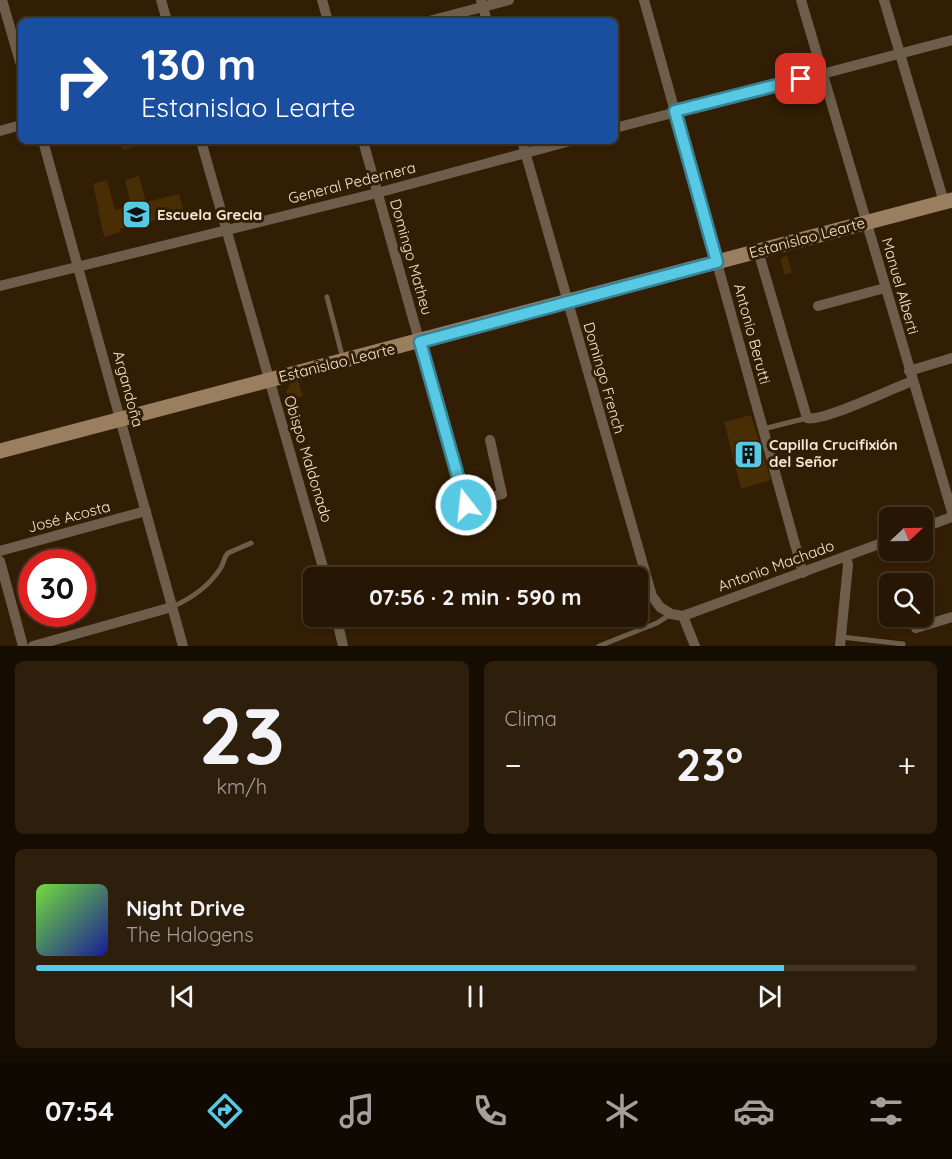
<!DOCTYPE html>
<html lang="es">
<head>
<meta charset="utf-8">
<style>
  body { margin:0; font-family:Quicksand,sans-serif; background:#2e1f0d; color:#f1f3f6; height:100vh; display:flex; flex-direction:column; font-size:22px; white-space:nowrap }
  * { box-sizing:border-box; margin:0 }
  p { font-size:20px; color:#a49f9a }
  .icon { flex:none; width:33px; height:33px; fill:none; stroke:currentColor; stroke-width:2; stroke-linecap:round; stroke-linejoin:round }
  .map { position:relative; height:646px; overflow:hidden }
  .sheet { display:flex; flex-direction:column; gap:15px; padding:15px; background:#150c02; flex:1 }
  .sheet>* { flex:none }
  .top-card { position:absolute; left:18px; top:18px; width:600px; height:126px; border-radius:9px; box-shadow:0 2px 4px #0004,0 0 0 2px #423525; background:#1a4fa0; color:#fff; overflow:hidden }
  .needle { width:39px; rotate:68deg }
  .fabs { position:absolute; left:879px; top:507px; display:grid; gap:12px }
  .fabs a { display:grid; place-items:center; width:54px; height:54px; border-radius:9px; background:#261603; box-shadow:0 2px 4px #0004,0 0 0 2px #423525; font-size:30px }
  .speed { position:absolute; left:18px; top:549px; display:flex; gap:12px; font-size:30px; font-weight:700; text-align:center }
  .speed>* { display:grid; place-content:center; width:78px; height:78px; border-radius:50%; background:#261603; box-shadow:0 2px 4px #0004,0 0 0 2px #423525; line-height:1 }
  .speed .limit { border:9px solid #d22; background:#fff; color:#111 }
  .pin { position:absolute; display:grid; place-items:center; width:51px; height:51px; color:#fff; margin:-26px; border-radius:12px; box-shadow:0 3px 9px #0006 }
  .me { position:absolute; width:66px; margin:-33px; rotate:344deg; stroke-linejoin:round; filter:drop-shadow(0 0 4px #0008) }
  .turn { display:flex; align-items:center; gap:21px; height:126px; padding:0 24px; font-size:27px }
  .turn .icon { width:78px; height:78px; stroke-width:2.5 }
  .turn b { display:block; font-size:42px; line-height:51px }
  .big { font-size:45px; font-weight:800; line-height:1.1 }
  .sheet .tile { flex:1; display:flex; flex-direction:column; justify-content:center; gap:9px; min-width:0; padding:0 21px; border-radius:9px; background:#2e1f0d }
  .sheet .dial { align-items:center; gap:0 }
  .dial b { font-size:78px; line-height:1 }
  .song { display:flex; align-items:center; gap:18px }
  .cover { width:72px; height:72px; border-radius:9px; background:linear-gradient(135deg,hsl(100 70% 55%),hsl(240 70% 35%)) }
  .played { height:6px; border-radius:3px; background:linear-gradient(90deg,#58c9e4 85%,#423525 85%) }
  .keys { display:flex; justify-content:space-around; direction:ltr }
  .heat { display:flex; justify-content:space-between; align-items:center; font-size:33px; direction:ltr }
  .sheet .tiles { flex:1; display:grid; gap:15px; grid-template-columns:1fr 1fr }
  .tile:last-child { grid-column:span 2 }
  .trip { position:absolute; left:303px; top:567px; width:345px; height:60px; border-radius:9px; background:#261603; box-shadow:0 2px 4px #0004,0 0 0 2px #423525; font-weight:800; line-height:60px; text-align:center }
  .tabs { display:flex; height:96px; justify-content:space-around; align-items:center; background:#0f0901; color:#a49f9a }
  .tabs .icon { width:42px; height:42px }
  .tabs .current { color:#58c9e4 }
  .tabs b { font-size:27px; color:#f1f3f6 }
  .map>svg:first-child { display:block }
  .building { fill:#482d05 }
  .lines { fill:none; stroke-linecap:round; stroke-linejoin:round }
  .lane { stroke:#6e5d4a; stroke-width:5 }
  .street { stroke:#6e5d4a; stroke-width:10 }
  .secondary { stroke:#997e5f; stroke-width:15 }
  .route-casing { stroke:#398394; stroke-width:15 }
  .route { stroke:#58c9e4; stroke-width:10 }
  .labels { text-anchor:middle; stroke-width:6; stroke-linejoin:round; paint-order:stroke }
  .street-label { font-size:15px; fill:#f4e7d8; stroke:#321e04 }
  .poi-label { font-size:15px; font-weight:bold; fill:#f4e7d8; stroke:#321e04; text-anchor:start }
</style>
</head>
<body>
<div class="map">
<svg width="952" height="646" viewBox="0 0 952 646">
  <rect width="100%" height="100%" fill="#321e04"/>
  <g class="building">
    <path d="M120,141H152V142L122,150Z"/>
    <path d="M139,176L146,202L179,194L184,213L119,229L120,232L104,237L93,184L107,180L115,210L131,206L125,180Z"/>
    <path d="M787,256L792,272L785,275L780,259Z"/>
    <path d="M298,381L303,396L289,401L286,391L291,383Z"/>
    <path d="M751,415L771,480L741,489L724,422Z"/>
  </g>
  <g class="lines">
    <g class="lane">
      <path d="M327,297L343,359"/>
      <path d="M763,429L807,418"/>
      <path d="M172,607C190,599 209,586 220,569C224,564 223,558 228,553L251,543"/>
      <path d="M841,637L903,644"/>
      <path d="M599,646L657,623L671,614"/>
    </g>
    <g class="street">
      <path d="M2,0L21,65"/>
      <path d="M161,0L167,21"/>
      <path d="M322,0L328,21"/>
      <path d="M481,0L487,21"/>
      <path d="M644,0L803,573"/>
      <path d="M801,0L952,512"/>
      <path d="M884,0L944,202"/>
      <path d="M429,21L509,0"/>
      <path d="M615,128L952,40"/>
      <path d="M0,131L21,125"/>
      <path d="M43,141L183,646"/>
      <path d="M201,141L326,578"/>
      <path d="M363,141L470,521"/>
      <path d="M522,141L652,596L660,607L671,614L683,616L890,540"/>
      <path d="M758,251L807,418C822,423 892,388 913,381"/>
      <path d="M0,286L377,193L570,141"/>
      <path d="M818,306L885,288"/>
      <path d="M909,371L952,358"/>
      <path d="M466,505L502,494L490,440"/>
      <path d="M922,528L952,517"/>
      <path d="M0,551L146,511"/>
      <path d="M0,561L23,646"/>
      <path d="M336,616L343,646"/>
      <path d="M683,616L695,646"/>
      <path d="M916,628L952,617"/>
      <path d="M33,646L172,607"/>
      <path d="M840,646L848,565L846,557"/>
    </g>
    <path class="secondary" d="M0,451L952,200"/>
  </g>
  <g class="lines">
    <defs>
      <path id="route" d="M466,505L420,342L717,262L675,111L801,79"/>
    </defs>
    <use href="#route" class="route-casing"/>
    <use href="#route" class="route"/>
  </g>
  <defs>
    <symbol id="school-square" viewBox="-11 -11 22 22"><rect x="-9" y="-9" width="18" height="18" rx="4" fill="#58c9e4" stroke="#321e04"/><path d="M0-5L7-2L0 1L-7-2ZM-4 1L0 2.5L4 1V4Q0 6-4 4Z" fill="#111"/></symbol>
    <symbol id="building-square" viewBox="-11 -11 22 22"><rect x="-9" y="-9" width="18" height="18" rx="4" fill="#58c9e4" stroke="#321e04"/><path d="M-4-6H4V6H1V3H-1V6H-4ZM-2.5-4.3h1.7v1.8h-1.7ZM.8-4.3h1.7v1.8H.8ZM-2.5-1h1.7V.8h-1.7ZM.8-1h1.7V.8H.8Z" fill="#111"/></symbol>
  </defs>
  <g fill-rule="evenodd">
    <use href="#school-square" x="120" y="198" width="33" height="33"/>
    <use href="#building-square" x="732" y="438" width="33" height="33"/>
  </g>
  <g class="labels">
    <g class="street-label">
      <text transform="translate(352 183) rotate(-14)" y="5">General Pedernera</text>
      <text transform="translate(807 238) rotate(-15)" y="5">Estanislao Learte</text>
      <text transform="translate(411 257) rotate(74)" y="5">Domingo Matheu</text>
      <text transform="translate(900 286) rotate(74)" y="5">Manuel Alberti</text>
      <text transform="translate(752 334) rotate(75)" y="5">Antonio Berutti</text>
      <text transform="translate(337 363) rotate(-14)" y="5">Estanislao Learte</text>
      <text transform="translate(604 378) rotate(74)" y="5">Domingo French</text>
      <text transform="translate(128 389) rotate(75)" y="5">Argandoña</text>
      <text transform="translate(308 459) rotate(73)" y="5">Obispo Maldonado</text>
      <text transform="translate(69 517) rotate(-15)" y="5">José Acosta</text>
      <text transform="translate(776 566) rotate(-20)" y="5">Antonio Machado</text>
    </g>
    <g class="poi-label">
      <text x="157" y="220">Escuela Grecia</text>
      <text x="769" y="450">Capilla Crucifixión<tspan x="769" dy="17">del Señor</tspan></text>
    </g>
  </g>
</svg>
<div class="fabs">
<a><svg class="needle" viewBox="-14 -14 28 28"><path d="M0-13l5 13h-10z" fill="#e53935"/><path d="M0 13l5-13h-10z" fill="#a49f9a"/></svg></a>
<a><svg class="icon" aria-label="search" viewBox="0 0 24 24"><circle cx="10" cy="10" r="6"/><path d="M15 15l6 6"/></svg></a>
</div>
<div class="speed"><div class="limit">30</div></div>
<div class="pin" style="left:801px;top:79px;background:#d93025"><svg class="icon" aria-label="arrive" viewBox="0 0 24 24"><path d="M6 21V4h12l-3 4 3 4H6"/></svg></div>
<svg class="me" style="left:466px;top:505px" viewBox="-20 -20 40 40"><circle r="17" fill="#58c9e4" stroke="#fff" stroke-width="3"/><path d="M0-11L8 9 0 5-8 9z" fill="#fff"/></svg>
<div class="trip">07:56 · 2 min · 590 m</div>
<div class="top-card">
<div class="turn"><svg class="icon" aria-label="right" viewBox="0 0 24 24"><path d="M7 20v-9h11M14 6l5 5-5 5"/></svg><div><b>130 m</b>Estanislao Learte</div></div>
</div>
</div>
<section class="sheet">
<div class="tiles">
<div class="tile dial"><b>23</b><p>km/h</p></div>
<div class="tile"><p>Clima</p>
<div class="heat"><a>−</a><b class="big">23°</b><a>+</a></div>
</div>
<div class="tile">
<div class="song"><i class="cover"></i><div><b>Night Drive</b><p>The Halogens</p></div></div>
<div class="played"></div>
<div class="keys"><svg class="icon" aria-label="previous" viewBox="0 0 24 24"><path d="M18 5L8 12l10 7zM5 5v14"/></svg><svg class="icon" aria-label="pause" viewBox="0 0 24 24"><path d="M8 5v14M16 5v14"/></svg><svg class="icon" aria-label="next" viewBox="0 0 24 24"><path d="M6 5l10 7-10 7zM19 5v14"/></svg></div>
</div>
</div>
</section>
<nav class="tabs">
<b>07:54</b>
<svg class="icon current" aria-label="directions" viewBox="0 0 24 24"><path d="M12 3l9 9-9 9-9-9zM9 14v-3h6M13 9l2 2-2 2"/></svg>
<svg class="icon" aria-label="music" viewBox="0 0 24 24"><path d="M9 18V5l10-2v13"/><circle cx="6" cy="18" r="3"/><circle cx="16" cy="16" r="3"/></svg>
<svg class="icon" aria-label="phone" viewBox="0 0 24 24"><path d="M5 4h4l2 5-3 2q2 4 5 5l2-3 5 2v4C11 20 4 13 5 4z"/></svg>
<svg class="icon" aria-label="climate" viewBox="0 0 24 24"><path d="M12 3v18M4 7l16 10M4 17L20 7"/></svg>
<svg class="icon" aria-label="car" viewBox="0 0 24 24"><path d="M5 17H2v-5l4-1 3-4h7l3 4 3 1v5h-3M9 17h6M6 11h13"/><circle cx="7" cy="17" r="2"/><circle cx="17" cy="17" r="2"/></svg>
<svg class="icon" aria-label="filters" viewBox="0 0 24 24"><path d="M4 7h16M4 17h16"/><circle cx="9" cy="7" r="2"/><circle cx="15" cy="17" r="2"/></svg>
</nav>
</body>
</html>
